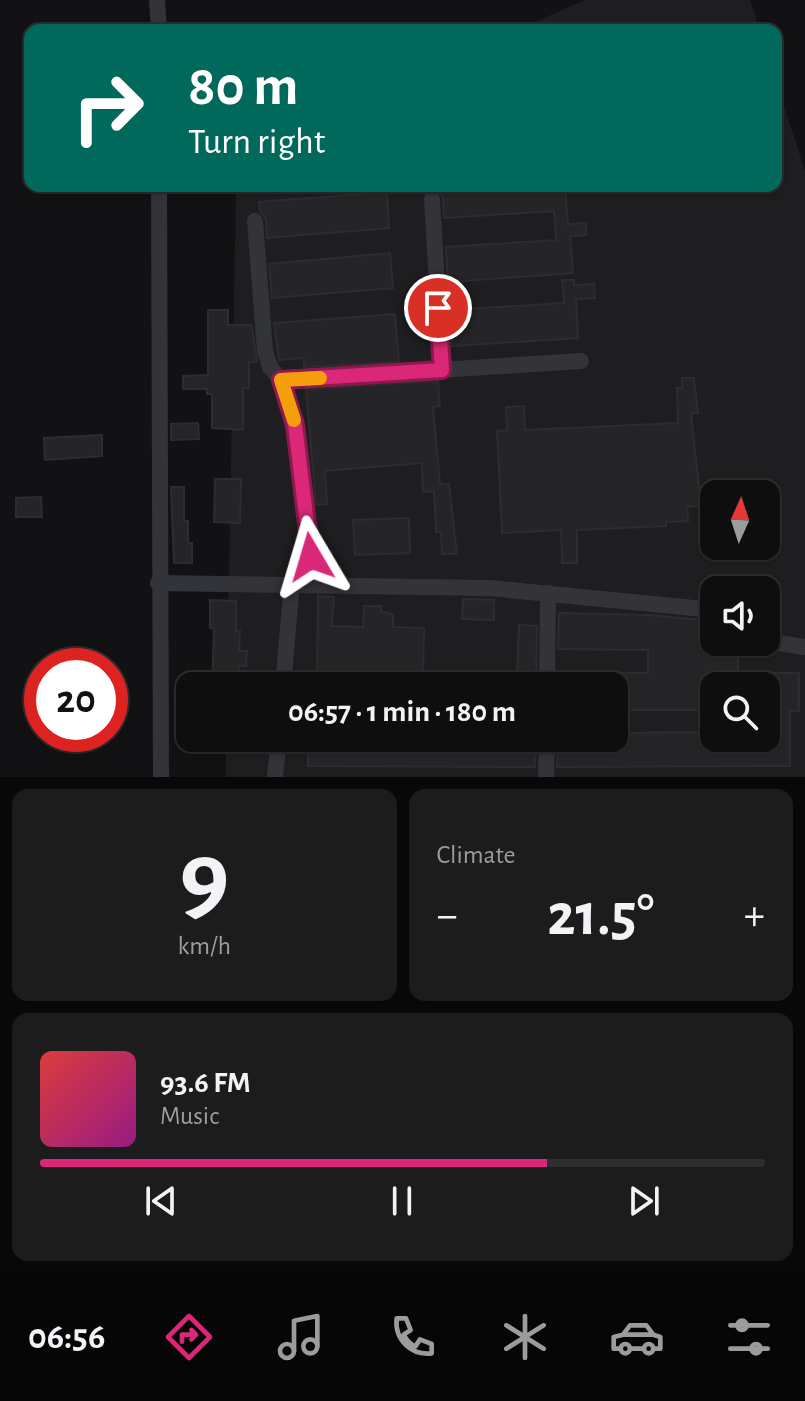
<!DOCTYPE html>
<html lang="en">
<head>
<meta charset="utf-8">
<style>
  body { margin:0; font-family:"Alegreya Sans",sans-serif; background:#1c1c1d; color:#f1f3f6; height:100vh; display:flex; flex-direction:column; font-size:30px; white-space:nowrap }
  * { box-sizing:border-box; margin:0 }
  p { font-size:26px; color:#9b9c9e }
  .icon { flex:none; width:44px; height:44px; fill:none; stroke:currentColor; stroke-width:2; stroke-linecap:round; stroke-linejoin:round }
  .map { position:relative; height:777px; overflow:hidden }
  .panel { display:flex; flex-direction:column; gap:12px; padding:12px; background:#080808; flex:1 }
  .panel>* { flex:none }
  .banner { position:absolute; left:24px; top:24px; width:758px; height:168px; border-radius:16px; box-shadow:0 2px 6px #0004,0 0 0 2px #2e2e2f; background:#00695c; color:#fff; overflow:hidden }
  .needle { width:52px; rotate:3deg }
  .tools { position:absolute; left:700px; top:480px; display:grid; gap:16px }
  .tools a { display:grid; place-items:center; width:80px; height:80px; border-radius:16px; background:#0e0e0f; box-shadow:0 2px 6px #0004,0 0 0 2px #2e2e2f; font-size:40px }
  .speed { position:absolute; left:24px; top:648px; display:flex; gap:16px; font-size:40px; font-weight:700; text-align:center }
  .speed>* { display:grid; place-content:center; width:104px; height:104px; border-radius:50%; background:#0e0e0f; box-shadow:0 2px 6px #0004,0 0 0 2px #2e2e2f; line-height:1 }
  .speed .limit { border:12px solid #d22; background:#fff; color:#111 }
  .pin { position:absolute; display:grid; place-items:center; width:68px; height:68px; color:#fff; margin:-34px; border:4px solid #fff; border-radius:50%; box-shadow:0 2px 8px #0007 }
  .me { position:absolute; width:88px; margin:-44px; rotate:353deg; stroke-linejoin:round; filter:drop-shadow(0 0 6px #0008) }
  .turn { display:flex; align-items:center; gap:28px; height:168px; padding:0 32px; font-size:36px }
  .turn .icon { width:104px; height:104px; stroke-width:2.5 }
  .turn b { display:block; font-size:56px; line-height:68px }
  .big { font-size:60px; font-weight:700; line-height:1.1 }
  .panel .widget { flex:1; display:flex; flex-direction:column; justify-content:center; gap:12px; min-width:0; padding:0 28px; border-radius:16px; background:#1c1c1d }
  .panel .dial { align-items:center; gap:0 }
  .dial b { font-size:104px; line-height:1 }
  .song { display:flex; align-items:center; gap:24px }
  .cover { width:96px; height:96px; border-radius:12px; background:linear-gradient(135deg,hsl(0 70% 55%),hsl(310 70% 35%)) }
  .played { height:8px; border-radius:4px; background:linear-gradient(90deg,#db2777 70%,#2e2e2f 70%) }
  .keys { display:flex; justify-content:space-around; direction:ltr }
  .heat { display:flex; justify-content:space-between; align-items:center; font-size:44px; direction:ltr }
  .panel .tiles { flex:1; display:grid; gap:12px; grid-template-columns:1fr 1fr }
  .widget:last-child { grid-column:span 2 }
  .trip { position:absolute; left:176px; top:672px; width:452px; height:80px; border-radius:16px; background:#0e0e0f; box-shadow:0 2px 6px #0004,0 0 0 2px #2e2e2f; font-weight:700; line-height:80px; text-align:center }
  .tab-bar { display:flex; height:128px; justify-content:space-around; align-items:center; background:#060606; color:#9b9c9e }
  .tab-bar .icon { width:56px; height:56px }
  .tab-bar .on { color:#db2777 }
  .tab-bar b { font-size:36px; color:#f1f3f6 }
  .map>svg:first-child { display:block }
  .built { fill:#1e1e21; fill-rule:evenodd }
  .building { fill:#252528; stroke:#2d2c30; stroke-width:2; fill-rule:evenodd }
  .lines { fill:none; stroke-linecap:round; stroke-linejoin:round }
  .minor { stroke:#333439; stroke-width:16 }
  .route-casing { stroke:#8e194d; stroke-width:20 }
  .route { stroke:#db2777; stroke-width:14 }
  .slow { stroke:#f59e0b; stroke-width:14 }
</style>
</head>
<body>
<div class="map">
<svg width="805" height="777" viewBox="0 0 805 777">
  <rect width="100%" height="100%" fill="#121214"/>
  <g class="built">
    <path d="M585,0H750L760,30H517Z"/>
    <path d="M776,81L805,171V777H226V738H614V686H227L236,186H776ZM714,494H766V546H714ZM714,590H766V642H714ZM714,686H766V738H714Z"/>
  </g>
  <g class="building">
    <path d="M435,186H565L568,224L586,223V235L570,236L573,273L448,282L446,247L556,240L554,211L444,218L443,198Z"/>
    <path d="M387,192L389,228L267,238L266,219L260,211L259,202Z"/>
    <path d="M390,253L393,288L272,298L269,264Z"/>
    <path d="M562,280H574V285L594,284L595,298L576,299L578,338L452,346L450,310L564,303Z"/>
    <path d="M208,310H228V325H252L257,362H249V388H243V430L212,428V394H207V389H183V376L208,375Z"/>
    <path d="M395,314L399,362L304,367V358L279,360L274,323Z"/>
    <path d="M682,378H694L698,413H691L701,506L687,507L688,521L666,522V526L577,530V563H562L561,530L502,533L497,431L507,430L506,407L524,406L525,430L678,423L677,388H682Z"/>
    <path d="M438,381L440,406L433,407L440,484H449L457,554H442L441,532H436L434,491L423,492L422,463L325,471L327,504L316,505L306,389Z"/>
    <path d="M198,423L199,439L171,440V424Z"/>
    <path d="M102,435V456L45,460L44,438Z"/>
    <path d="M215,479H241L240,523L214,522Z"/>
    <path d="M171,487H184V521H188V543H192V563H174Z"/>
    <path d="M41,497L42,517H16V498Z"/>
    <path d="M409,518L410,553L355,555L353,520Z"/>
    <path d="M318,596L334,597L332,626L363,627L364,606H381V611L393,614V627L424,628L423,673H517L519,625L537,626L536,686H306L307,673H317Z"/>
    <path d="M463,599L494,600V620L462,619Z"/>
    <path d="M210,600L236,601V631H240L239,651H247L246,666H239L238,676H230V686H212L214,629L210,628Z"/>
    <path d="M559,613L648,615L714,621V642L738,646V673H799V711H790V766L557,767L558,738H614V733L702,732V710H614V686H558V672L648,673V650L558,649ZM714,686H766V738H714Z"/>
    <path d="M308,738H536L535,767L308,766Z"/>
  </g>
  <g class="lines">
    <g class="minor">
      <path d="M157,0L159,30"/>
      <path d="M159,186L161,777"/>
      <path d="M432,199L442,370"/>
      <path d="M255,221L265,351L270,367L281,380L295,425L314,584"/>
      <path d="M281,380L581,361"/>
      <path d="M158,583L489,588L714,610"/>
      <path d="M766,641L805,647"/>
      <path d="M283,686L292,583"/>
      <path d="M547,686L548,593"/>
      <path d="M275,777L279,738"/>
      <path d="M546,777L547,738"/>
    </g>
  </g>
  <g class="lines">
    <defs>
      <path id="route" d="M311,557L295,425L281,380L442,370L438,308"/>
    </defs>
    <use href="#route" class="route-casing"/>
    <use href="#route" class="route"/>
    <path class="slow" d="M294,420L281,380L320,378"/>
  </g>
</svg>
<div class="tools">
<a><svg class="needle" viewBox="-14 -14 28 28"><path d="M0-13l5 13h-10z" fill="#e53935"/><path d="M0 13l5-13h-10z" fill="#9b9c9e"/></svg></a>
<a><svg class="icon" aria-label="sound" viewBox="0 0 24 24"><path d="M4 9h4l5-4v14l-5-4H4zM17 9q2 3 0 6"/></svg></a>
<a><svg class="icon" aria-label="search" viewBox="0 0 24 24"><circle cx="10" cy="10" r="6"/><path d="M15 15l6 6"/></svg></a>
</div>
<div class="speed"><div class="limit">20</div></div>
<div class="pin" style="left:438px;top:308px;background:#d93025"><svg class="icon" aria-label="arrive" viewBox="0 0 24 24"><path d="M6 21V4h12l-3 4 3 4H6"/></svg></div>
<svg class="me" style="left:311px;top:557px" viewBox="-20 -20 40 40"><path d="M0-17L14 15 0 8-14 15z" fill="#db2777" stroke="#fff" stroke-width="4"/></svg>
<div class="trip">06:57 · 1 min · 180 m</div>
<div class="banner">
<div class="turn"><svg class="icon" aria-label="right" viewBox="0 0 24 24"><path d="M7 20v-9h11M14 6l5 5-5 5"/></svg><div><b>80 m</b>Turn right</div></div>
</div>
</div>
<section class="panel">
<div class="tiles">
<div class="widget dial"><b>9</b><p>km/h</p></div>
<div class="widget"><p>Climate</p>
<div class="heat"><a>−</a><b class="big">21.5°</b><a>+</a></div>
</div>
<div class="widget">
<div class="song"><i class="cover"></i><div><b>93.6 FM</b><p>Music</p></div></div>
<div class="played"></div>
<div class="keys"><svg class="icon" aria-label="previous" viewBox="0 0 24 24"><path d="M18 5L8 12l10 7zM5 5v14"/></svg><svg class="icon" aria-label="pause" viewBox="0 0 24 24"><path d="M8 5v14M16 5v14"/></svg><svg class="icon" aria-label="next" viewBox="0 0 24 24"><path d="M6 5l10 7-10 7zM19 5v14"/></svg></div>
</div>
</div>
</section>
<nav class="tab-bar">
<b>06:56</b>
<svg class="icon on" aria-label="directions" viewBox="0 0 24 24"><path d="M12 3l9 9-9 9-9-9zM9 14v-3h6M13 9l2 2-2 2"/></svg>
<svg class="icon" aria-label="music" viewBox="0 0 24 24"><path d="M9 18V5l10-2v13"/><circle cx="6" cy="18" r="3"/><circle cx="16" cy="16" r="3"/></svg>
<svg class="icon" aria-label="phone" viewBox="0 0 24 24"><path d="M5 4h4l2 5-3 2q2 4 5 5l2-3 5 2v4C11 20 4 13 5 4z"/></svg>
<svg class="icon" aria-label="climate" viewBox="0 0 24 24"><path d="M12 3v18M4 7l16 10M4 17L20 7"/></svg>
<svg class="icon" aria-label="car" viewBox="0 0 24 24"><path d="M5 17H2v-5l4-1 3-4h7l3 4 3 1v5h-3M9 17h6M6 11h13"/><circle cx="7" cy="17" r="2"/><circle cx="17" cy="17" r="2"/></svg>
<svg class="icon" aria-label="filters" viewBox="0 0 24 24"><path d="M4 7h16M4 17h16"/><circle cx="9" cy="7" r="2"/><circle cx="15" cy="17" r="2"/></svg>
</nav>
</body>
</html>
